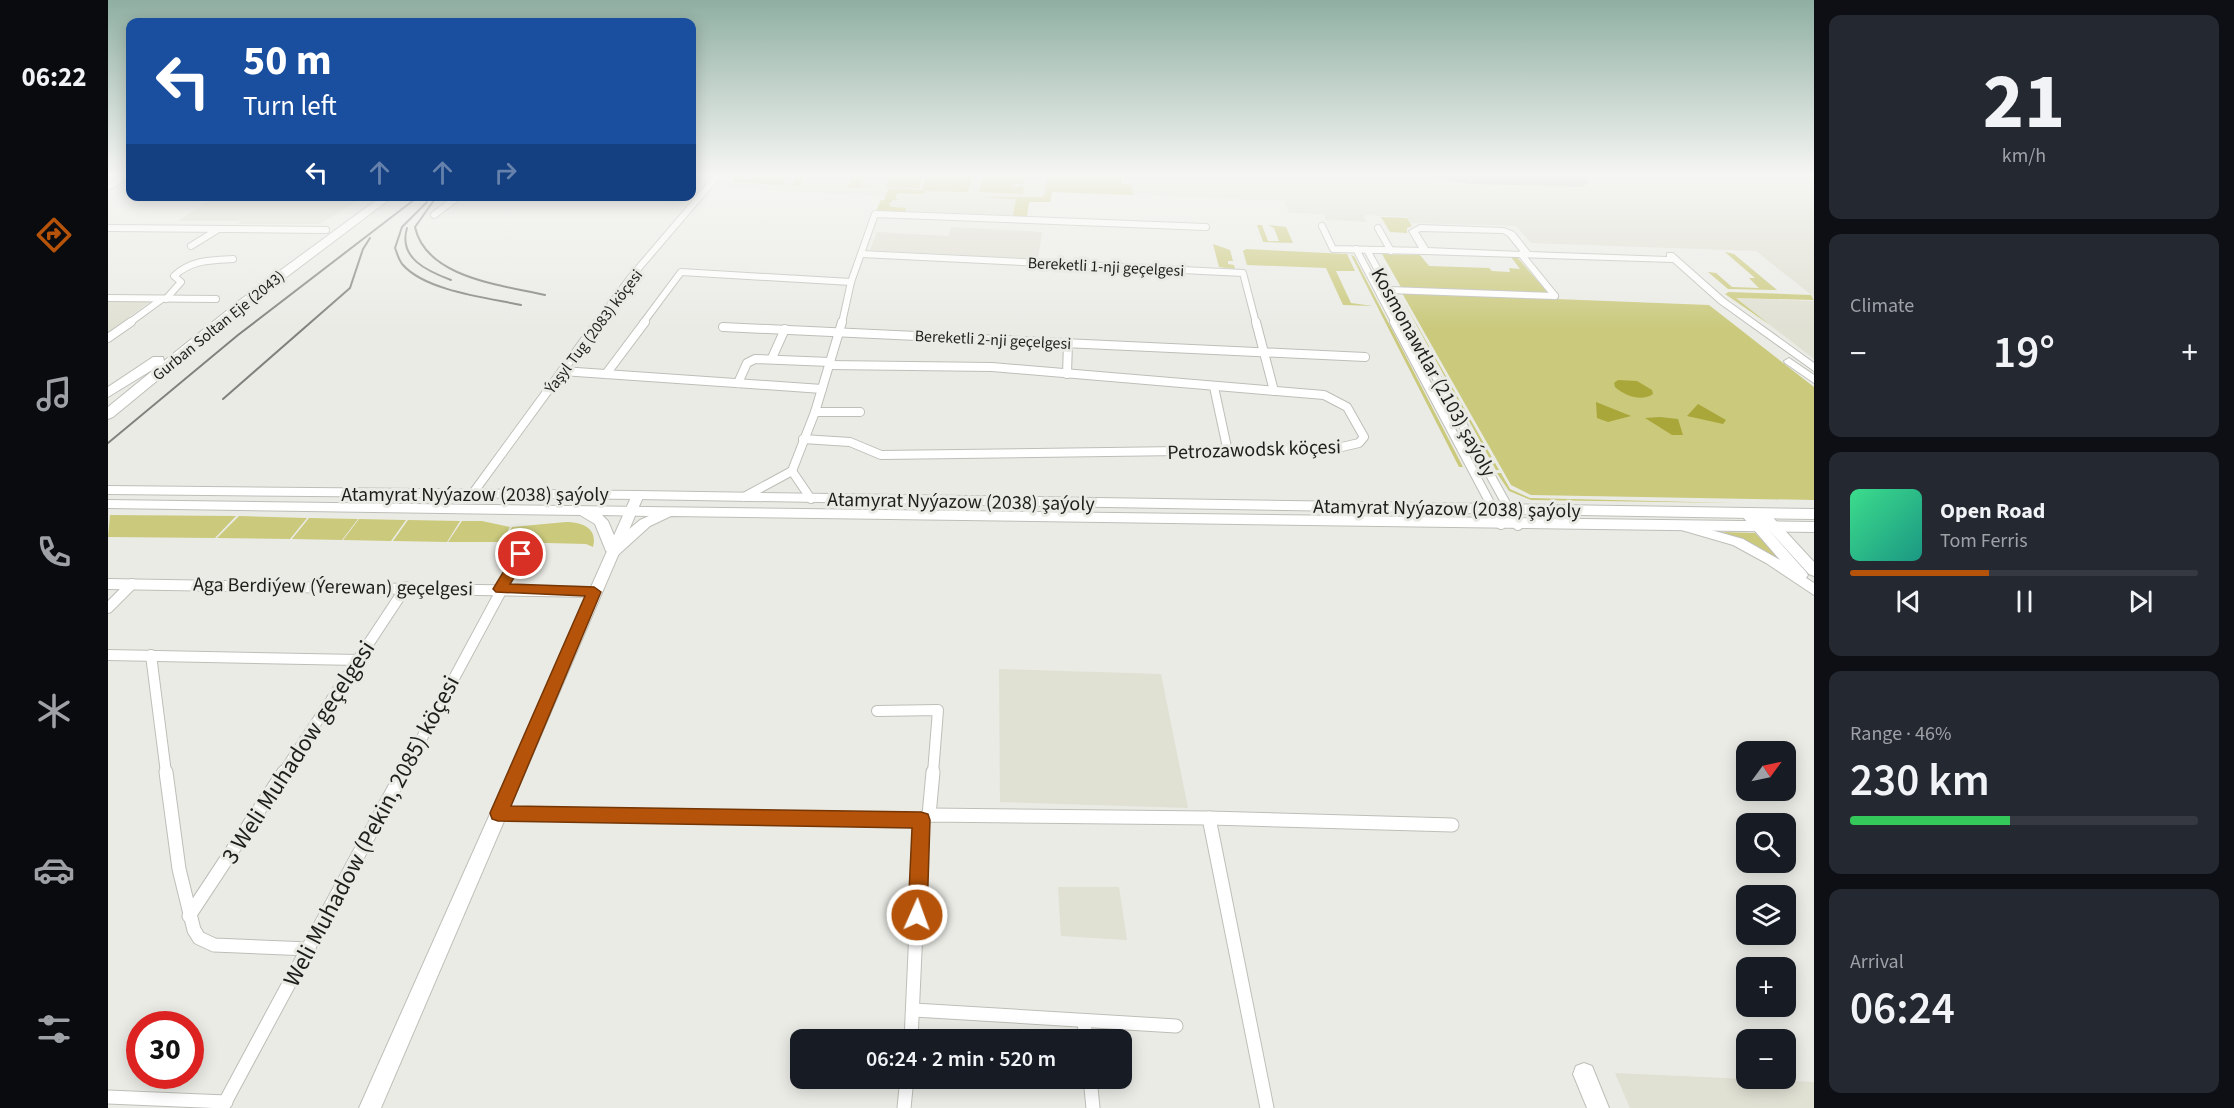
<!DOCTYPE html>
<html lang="en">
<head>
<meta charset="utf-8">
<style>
  body { margin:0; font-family:"Source Sans 3",sans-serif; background:#242831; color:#f1f3f6; height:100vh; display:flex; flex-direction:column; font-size:22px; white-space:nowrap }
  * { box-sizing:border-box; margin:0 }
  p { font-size:20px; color:#9ea1a6 }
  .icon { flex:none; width:33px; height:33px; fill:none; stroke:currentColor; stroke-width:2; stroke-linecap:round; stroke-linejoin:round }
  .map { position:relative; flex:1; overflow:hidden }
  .drawer { display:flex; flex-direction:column; gap:15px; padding:15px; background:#0d0f14; width:420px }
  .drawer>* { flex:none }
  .top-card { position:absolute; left:18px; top:18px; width:570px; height:183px; border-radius:12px; box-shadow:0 3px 15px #0003; background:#1a4fa0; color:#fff; overflow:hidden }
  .needle { width:39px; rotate:57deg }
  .tools { position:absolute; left:1628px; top:741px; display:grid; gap:12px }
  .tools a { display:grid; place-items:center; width:60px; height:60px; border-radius:12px; background:#171b24; box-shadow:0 3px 15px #0003; font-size:30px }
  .speed { position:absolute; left:18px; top:1011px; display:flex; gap:12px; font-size:30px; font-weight:700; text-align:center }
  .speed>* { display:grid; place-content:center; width:78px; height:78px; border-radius:50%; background:#171b24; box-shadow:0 3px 15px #0003; line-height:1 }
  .speed .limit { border:9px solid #d22; background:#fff; color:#111 }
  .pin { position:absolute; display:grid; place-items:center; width:51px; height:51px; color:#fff; margin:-26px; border:3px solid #fff; border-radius:50%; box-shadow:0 2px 6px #0007 }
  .me { position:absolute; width:66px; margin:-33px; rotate:2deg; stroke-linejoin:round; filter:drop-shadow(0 0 4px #0008) }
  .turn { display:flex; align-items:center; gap:21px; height:126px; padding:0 18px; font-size:27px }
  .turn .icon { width:78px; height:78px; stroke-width:2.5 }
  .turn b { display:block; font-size:42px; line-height:51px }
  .lanes { display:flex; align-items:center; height:57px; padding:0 18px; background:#0003; justify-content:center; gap:30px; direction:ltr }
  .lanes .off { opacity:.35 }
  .big { font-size:45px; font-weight:600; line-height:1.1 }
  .drawer .tile { flex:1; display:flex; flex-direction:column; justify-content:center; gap:9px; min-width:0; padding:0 21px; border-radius:12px; background:#242831 }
  .drawer .dial { align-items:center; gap:0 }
  .dial b { font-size:78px; line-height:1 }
  .song { display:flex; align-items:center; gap:18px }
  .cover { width:72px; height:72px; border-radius:9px; background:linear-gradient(135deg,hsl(150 70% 55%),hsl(170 70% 35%)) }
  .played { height:6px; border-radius:3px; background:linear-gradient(90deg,#b45309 40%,#363941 40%) }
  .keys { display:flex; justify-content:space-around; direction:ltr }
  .heat { display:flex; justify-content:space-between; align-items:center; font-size:33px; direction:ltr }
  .charge { height:9px; border-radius:4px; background:linear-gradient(90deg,#34c759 46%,#363941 0) }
  .trip { position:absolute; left:682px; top:1029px; width:342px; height:60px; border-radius:12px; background:#171b24; box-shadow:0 3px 15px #0003; font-weight:600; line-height:60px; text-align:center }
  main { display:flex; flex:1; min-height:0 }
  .menu { display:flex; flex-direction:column; width:108px; justify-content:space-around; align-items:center; background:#090b0e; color:#9ea1a6 }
  .menu .icon { width:42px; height:42px }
  .menu .on { color:#b45309 }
  .menu b { font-size:27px; color:#f1f3f6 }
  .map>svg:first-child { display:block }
  .built { fill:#e0e0d3 }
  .green { fill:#cac97c }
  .water { fill:#a9a73a }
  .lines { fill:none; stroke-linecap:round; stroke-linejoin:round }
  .taxiway { fill:#b6b6b2; fill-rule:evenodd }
  .street-far3-casing { stroke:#bebeb9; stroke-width:8 }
  .street-far2-casing { stroke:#bebeb9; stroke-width:10 }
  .street-far1-casing { stroke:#bebeb9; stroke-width:12 }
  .street-casing { stroke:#bebeb9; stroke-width:15 }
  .secondary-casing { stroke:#bebeb9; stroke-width:2 }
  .primary-casing { stroke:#bebeb9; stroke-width:2 }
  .highway-casing { stroke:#bebeb9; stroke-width:2 }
  .street-far3 { stroke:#fff; stroke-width:6 }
  .street-far2 { stroke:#fff; stroke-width:8 }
  .street-far1 { stroke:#fff; stroke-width:10 }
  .street { stroke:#fff; stroke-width:13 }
  .secondary { fill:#fff; fill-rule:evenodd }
  .primary { fill:#fff; fill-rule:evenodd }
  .highway { fill:#fff; fill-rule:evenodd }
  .rail { stroke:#81817e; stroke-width:2 }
  .route { fill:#b45309; stroke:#753606; stroke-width:1.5 }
  .labels { text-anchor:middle; stroke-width:6; stroke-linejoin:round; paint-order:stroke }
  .far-street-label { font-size:16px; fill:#1e1e1c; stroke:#ebebe6 }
  .street-label { font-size:20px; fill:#1e1e1c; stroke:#ebebe6 }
  .near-street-label { font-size:24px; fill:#1e1e1c; stroke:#ebebe6 }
</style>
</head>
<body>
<main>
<nav class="menu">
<b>06:22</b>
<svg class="icon on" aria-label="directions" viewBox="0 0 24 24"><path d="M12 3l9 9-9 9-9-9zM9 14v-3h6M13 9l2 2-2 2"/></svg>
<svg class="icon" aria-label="music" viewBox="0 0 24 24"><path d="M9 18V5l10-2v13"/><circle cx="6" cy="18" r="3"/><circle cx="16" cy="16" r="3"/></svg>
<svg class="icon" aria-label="phone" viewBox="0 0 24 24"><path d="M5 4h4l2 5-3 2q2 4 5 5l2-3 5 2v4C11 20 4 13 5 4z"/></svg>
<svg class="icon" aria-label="climate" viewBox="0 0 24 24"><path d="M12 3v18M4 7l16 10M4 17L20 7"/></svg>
<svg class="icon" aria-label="car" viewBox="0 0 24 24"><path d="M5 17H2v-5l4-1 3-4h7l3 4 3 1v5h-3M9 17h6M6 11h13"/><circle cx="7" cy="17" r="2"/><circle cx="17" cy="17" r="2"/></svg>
<svg class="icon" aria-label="filters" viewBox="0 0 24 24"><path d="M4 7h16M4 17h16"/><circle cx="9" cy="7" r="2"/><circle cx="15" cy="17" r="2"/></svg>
</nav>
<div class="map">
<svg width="1706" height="1108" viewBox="0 0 1706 1108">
  <rect width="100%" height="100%" fill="#ebebe6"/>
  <g class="built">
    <path d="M621,174H1706V297L1648,251L1423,243L1408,226L1303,223L1299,217L1256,215L1259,222L1218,220L1215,214L1181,213L1176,201L944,192L943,202H921L919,216L772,211L778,197L611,187Z"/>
    <path d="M107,196H257V197L212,224H130L133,221H70Z"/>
    <path d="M843,227L934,232L930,259L762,250L769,232L840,236Z"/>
    <path d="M1627,298L1706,301V359L1675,335Z"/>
    <path d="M0,301H43L0,333Z"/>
    <path d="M891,669L1053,674L1080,808L892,802Z"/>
    <path d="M950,887H1011L1019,940L953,936Z"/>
    <path d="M1507,1073L1706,1082V1108H1522Z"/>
  </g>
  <g class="green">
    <path d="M629,174H634L631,179H641L645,174H681L674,185L626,182L625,180Z"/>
    <path d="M691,174H759L753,186L767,187L740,188L745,176L697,175L691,186L684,185Z"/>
    <path d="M783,174H816L811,188L778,187Z"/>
    <path d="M819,174H865L860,192L817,191L816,194L789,193L787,199L793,200H785L781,204L783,207L798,208L797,212L768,211L773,200H776L772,211L781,188L814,190Z"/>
    <path d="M939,174H969V178H974L975,174H1013L1014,184L1024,185L1025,195L944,192L942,202H921L919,216H905L908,199L873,197H934L937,194Z"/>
    <path d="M875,175L917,177L916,184H899L906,185V188L916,185L915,194L871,192L873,183H882H873Z"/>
    <path d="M1273,217L1299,218L1304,226L1299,228V233L1282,232Z"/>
    <path d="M1149,225H1154L1160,241H1171L1166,228L1160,225L1178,227L1185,243L1155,242Z"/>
    <path d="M1105,244L1122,250L1125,261H1120V264L1126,265L1127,269L1111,267Z"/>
    <path d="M1138,249L1239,254L1247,271H1228L1243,303L1265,306L1235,305L1218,268L1139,265L1135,251Z"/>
    <path d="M1617,252L1626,254L1669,290L1620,289L1600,272L1608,273L1624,287L1651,288L1641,278H1647Z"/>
    <path d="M1274,254L1312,255L1321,266L1381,268L1384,271L1402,272L1401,268L1412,269L1403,257H1409L1440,293L1294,289Z"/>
    <path d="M1243,255L1246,256L1355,467H1351Z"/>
    <path d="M1621,292L1703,295L1706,300L1628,298L1662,325L1617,294Z"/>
    <path d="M1294,293L1601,305L1706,387V500L1423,495L1403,485Z"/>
    <path d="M1292,295L1391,470H1388Z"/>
    <path d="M1389,473H1393L1402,489L1422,498L1627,503L1423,500L1401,491Z"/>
    <path d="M2,515L128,516L107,538L0,537Z"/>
    <path d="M131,516L199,518L182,539L109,538Z"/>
    <path d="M201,518L250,519L234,540L184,539Z"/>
    <path d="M251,519L298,520L283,541L235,540Z"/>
    <path d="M300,520L352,521L339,542L285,541Z"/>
    <path d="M354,521H374L402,527L393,542H340Z"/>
    <path d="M458,522C474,522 490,528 485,547L478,544L395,542L404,527Z"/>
    <path d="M1615,532L1647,533L1676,563L1646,545Z"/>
  </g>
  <g class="water">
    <path d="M1510,380L1529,381L1544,390L1545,394C1534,402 1517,396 1507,387L1506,383Z"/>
    <path d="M1488,402L1523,416L1500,422L1489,418Z"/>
    <path d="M1590,404L1618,420L1615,424L1579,416Z"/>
    <path d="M1552,417L1570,419L1575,435H1564L1537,418Z"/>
  </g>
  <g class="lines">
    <path class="taxiway" d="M1323,174L1474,177L1482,182L1474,187L1361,184L1326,177Z"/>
    <defs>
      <g id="street-far3">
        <path d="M0,187L22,174"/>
        <path d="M326,215L351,196"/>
        <path d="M1214,226L1225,249L1317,251"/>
        <path d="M0,228L218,230"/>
        <path d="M1270,228L1283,251"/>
        <path d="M83,246L109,230"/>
        <path d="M1248,249L1287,323"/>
        <path d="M1259,250L1299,323"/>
        <path d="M754,254L1135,273L1148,323"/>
        <path d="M1413,254L1447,296"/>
        <path d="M1281,290L1447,296"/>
        <path d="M0,298L108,299"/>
        <path d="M58,299L73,282L66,276C83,260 103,260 125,259"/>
        <path d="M21,323L54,299"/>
        <path d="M489,323L523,277L611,174"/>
        <path d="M535,323L573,272L743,282"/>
        <path d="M734,323L743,282L767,214L1098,227"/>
      </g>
      <g id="street-far2">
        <path d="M1148,322L1166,391"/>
        <path d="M1286,322L1390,518"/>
        <path d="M1298,322L1406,518"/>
        <path d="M615,327L1257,357"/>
        <path d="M0,338L23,322"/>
        <path d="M664,358L677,329"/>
        <path d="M454,371L714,389"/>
        <path d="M498,374L537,322"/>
        <path d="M959,374L960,342"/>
        <path d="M630,383L639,363L647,359L722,362"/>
        <path d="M1106,387L1120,452"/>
        <path d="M707,412H752"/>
        <path d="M695,439L742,442L773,455L1225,449L1251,443L1256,437L1239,407L1216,395L884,367L721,365"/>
        <path d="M684,471L703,499"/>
        <path d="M365,493L490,322"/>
        <path d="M636,497L684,471L707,412L734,322"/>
      </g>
      <g id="street-far1">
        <path d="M1389,516L1393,524"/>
        <path d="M1405,516L1410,525"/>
        <path d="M0,584L486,592"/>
        <path d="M0,608L24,584"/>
        <path d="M0,655L250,660"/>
        <path d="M43,655L58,773"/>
        <path d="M769,711L830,710L825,773"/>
        <path d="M175,773L298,587"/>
        <path d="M295,773L413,554"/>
      </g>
      <g id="street">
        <path d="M58,772L71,869L86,930L91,938L106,945L201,949"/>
        <path d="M391,813L813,820L821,815L1101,818L1344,825"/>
        <path d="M821,815L825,772"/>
        <path d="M1101,818L1159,1108"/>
        <path d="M81,916L176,772"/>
        <path d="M806,1010L1068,1026"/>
        <path d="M976,1022L978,1040"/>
        <path d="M803,1040L813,820"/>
        <path d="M982,1078L985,1108"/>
        <path d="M0,1097L118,1102"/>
        <path d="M114,1108L295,772"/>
        <path d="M796,1108L799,1078"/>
      </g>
      <g id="secondary">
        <path d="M1312,225L1396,228L1406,232L1422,252L1559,257V253H1565L1617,299L1706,363V371L1611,303L1565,262L1317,254L1314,253L1301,231ZM1313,231L1395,233L1400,236L1413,252L1320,248L1310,232Z"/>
        <path d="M1681,358L1706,375V383L1677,363L1676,361Z"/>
        <path d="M530,491L536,495L273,1108H251L524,495Z"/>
        <path d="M1639,509L1648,515V510H1658L1706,562V576L1701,574L1658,527L1698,572L1700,575L1698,578L1706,583V595L1658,563L1625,545L1570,529L1568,526L1575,522L1635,539L1672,560L1634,516L1633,513Z"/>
        <path d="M1476,1063L1484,1066L1501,1108H1479L1465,1074L1468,1066Z"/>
      </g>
      <g id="primary">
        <path d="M0,486L530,491L1706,509V519L530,499L0,494Z"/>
        <path d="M0,500L1706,522V532L563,516L542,526L510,555L505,556L498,551L487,524L472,515L0,508ZM494,515L541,516L532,520L508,540L500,521Z"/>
      </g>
      <path id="highway" d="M274,196H286L140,306L5,417L0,419V407L49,367L0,397V387L45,357H55L56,361L132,300Z"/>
    </defs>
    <use href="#street-far3" class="street-far3-casing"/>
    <use href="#street-far2" class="street-far2-casing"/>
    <use href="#street-far1" class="street-far1-casing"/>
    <use href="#street" class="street-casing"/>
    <use href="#secondary" class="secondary-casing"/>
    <use href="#primary" class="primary-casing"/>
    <use href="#highway" class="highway-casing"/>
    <use href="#street-far3" class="street-far3"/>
    <use href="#street-far2" class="street-far2"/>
    <use href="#street-far1" class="street-far1"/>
    <use href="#street" class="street"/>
    <use href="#secondary" class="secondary"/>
    <use href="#primary" class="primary"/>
    <use href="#highway" class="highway"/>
    <g class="rail">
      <path d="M329,196L307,227C318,278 394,285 437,295"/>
      <path d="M319,202L294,227L287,248C289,253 291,261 295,265C318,291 380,298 413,305"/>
      <path d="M299,228C290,258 319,271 343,280"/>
      <path d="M115,399L242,288L255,249L262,238"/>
      <path d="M0,443L130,335L311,196"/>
    </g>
  </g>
  <linearGradient id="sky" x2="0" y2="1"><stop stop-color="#8fafa2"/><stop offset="0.53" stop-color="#f6f6f4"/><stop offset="1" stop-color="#f6f6f4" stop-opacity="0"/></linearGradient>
  <rect width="1706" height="329" fill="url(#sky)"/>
  <path class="route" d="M413,550L420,554L402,584L486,587L493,592L403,806L813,812L820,814L822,820L819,915L816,922L809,924L803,922L800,915L804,828L390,821L384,819L382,813L477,596L388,592L385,589L408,551Z"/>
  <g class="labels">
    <g class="far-street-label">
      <text transform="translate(998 266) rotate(3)" y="6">Bereketli 1-nji geçelgesi</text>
      <text transform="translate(110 325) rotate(-39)" y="6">Gurban Soltan Eje (2043)</text>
      <text transform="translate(485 331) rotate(-53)" y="6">Ýaşyl Tug (2083) köçesi</text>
      <text transform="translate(885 339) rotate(3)" y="6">Bereketli 2-nji geçelgesi</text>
    </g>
    <g class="street-label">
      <text transform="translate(1326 372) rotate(61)" y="7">Kosmonawtlar (2103) şaýoly</text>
      <text transform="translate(1146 449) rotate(-2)" y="7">Petrozawodsk köçesi</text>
      <text x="367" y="501">Atamyrat Nyýazow (2038) şaýoly</text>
      <text transform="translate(853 501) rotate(1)" y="7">Atamyrat Nyýazow (2038) şaýoly</text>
      <text transform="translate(1339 508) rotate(1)" y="7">Atamyrat Nyýazow (2038) şaýoly</text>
      <text transform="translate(225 586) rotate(1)" y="7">Aga Berdiýew (Ýerewan) geçelgesi</text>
    </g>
    <g class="near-street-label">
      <text transform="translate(190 752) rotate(-57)" y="8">3 Weli Muhadow geçelgesi</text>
      <text transform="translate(263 831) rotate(-62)" y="8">Weli Muhadow (Pekin, 2085) köçesi</text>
    </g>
  </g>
</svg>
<div class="tools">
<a><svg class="needle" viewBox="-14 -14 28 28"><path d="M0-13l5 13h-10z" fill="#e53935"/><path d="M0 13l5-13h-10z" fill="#9ea1a6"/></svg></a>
<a><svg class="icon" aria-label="search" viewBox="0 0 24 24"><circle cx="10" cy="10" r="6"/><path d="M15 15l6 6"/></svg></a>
<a><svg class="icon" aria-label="layers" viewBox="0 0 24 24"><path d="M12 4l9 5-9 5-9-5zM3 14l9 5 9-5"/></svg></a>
<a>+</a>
<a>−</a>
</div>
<div class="speed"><div class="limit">30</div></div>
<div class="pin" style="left:413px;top:554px;background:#d93025"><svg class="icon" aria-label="arrive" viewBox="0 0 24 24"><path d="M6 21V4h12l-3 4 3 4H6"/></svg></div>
<svg class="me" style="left:809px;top:915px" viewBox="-20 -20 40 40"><circle r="17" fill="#b45309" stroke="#fff" stroke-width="3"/><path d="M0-11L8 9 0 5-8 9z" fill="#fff"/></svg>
<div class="trip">06:24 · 2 min · 520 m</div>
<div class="top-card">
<div class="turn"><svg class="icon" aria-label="left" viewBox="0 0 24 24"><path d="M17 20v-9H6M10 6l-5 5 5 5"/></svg><div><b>50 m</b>Turn left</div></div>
<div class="lanes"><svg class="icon" aria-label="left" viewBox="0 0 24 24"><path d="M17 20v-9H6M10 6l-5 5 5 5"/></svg><svg class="icon off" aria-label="ahead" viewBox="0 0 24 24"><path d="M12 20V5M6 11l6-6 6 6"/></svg><svg class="icon off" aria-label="ahead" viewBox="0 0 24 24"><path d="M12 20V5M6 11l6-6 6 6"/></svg><svg class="icon off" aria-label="right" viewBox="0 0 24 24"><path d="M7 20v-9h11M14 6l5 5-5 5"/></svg></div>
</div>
</div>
<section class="drawer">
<div class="tile dial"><b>21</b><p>km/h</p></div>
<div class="tile"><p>Climate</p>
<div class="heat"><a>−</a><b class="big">19°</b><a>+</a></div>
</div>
<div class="tile">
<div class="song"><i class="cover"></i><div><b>Open Road</b><p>Tom Ferris</p></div></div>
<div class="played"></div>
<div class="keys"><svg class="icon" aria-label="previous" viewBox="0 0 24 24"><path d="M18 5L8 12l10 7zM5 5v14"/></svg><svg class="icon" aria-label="pause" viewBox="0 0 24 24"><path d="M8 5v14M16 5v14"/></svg><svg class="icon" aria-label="next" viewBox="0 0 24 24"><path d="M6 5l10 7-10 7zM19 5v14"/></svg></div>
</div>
<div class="tile"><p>Range · 46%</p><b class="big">230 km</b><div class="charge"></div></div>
<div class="tile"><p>Arrival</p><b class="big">06:24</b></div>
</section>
</main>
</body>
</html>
